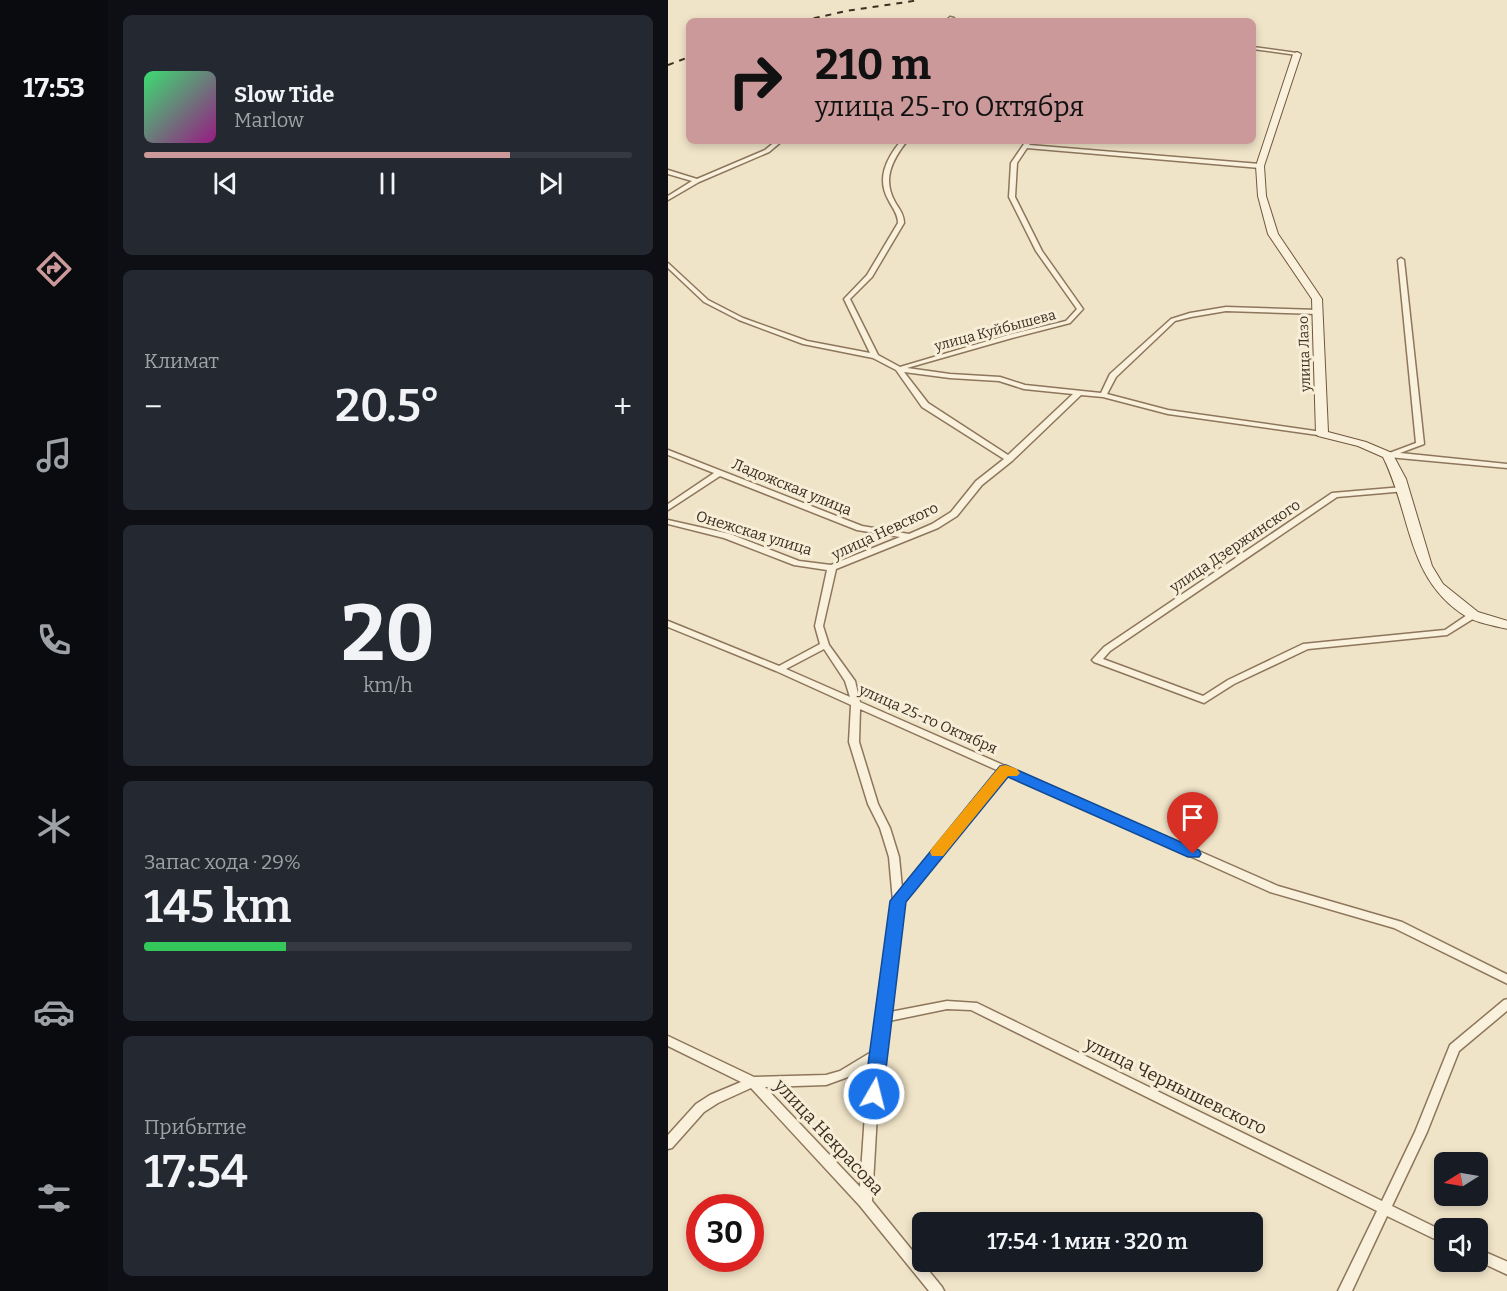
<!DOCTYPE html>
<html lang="ru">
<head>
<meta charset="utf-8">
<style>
  body { margin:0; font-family:Bitter,serif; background:#242831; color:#f1f3f6; height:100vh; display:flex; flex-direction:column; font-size:22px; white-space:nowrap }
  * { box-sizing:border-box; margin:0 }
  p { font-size:20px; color:#9ea1a6 }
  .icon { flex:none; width:33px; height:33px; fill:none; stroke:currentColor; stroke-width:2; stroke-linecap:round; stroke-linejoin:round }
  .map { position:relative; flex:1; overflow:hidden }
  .sheet { display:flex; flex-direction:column; gap:15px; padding:15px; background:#0d0f14; width:560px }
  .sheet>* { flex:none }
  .guide { position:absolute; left:18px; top:18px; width:570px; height:126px; border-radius:9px; box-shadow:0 3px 9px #0003; background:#cc999b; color:#111; overflow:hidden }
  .needle { width:39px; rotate:259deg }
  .tools { position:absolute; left:766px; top:1152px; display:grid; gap:12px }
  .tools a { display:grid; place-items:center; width:54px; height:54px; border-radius:9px; background:#171b24; box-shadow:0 3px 9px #0003; font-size:30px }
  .speed { position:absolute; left:18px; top:1194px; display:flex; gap:12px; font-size:30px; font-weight:700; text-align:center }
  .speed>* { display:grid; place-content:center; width:78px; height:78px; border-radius:50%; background:#171b24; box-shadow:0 3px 9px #0003; line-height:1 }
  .speed .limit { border:9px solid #d22; background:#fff; color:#111 }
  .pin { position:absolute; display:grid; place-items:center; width:51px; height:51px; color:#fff; margin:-62px -26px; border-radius:50% 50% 50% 0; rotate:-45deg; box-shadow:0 0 6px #0007 }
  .pin .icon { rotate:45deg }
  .me { position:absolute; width:66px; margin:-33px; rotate:8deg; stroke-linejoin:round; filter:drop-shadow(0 0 4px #0008) }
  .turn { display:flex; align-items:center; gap:21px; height:126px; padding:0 30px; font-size:27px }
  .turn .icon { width:78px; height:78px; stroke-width:2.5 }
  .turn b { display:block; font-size:42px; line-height:51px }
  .big { font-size:45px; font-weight:600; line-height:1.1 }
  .sheet .card { flex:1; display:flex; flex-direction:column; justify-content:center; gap:9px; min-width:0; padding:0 21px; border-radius:9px; background:#242831 }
  .sheet .dial { align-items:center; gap:0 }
  .dial b { font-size:78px; line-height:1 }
  .song { display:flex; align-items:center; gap:18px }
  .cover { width:72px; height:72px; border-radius:9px; background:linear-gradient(135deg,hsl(140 70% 55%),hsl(310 70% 35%)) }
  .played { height:6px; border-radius:3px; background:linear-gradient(90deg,#cc999b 75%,#363941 75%) }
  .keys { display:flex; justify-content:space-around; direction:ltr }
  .heat { display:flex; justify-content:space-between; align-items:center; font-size:33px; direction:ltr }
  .charge { height:9px; border-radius:4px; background:linear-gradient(90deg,#34c759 29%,#363941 0) }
  .trip { position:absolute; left:244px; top:1212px; width:351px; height:60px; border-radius:9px; background:#171b24; box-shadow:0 3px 9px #0003; font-weight:600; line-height:60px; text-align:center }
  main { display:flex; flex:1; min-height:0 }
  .dock { display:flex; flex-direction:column; width:108px; justify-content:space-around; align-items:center; background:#090b0e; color:#9ea1a6 }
  .dock .icon { width:42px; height:42px }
  .dock .on { color:#cc999b }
  .dock b { font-size:27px; color:#f1f3f6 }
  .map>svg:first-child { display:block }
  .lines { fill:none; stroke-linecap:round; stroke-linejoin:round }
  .street-casing { stroke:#8d765c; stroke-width:3 }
  .secondary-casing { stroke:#6f573f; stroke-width:2 }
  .street { fill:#faf1dc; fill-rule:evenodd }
  .secondary { fill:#faf1dc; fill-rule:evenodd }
  .rail { stroke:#3d2e20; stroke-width:2; stroke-dasharray:6 6; stroke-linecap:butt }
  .route { fill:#1a73e8; stroke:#114b97; stroke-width:1.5 }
  .slow { fill:#f59e0b }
  .labels { text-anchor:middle; stroke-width:6; stroke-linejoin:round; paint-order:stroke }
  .far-street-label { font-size:14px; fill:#3d2e20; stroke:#f7eed8 }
  .street-label { font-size:15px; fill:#3d2e20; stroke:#f7eed8 }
  .near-street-label { font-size:18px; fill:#3d2e20; stroke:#f7eed8 }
</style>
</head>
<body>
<main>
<nav class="dock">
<b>17:53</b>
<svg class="icon on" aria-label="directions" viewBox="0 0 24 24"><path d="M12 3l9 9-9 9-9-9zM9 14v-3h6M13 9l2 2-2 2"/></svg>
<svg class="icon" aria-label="music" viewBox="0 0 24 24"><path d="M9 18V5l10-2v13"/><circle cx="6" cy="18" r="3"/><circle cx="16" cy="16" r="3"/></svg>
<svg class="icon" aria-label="phone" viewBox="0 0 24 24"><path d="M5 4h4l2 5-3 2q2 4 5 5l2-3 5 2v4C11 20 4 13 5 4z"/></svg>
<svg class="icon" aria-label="climate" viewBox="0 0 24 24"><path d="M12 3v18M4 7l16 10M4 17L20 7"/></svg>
<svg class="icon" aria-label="car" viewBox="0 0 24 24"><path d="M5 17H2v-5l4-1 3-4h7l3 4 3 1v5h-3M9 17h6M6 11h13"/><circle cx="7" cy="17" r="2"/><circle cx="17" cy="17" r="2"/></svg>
<svg class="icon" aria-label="filters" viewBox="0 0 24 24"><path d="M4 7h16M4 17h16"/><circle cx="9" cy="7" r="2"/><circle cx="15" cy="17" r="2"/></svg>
</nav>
<section class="sheet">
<div class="card">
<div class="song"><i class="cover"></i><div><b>Slow Tide</b><p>Marlow</p></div></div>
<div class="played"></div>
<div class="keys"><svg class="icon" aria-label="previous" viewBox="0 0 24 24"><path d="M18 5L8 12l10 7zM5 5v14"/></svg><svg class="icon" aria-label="pause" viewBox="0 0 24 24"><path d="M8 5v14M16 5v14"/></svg><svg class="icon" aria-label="next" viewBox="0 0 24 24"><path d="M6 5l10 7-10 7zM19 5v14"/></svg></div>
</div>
<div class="card"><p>Климат</p>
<div class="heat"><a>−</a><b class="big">20.5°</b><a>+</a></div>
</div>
<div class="card dial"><b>20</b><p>km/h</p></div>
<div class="card"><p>Запас хода · 29%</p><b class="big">145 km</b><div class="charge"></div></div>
<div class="card"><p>Прибытие</p><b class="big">17:54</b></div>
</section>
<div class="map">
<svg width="840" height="1291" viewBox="0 0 840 1291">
  <rect width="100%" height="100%" fill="#f0e4c8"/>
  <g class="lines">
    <defs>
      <g id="street">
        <path d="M282,17L286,18L283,21H278Z"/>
        <path d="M585,47L629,53L631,54L629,55L585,49Z"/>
        <path d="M108,141H114L101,152L31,182L0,200V196L24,181L0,174V170L29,179L97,150Z"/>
        <path d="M233,141H239C224,160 214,179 227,202C231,209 236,214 236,223L204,277L182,299L210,355L232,367L340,335L398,321L409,309L368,251L341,197L343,163L358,141H364L361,145L592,164L595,166L592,168L359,148L349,163L347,197L374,251L415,309L402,323L344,338L239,368L282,374L332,377L357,385L433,393L442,374L503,319L522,313L558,307L650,310L653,312L650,314L558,311L523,317L507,321L448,377L439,394L500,410L654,432H657V436L500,414L435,397L413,395L344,461L314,485L289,516L270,528L168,569L155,626L161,645L187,681L192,702L610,886L734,922L840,975V984L726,928L602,892L339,774L235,902L222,1012L279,1001L309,1003L714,1201L747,1132L782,1045L836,1000L840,999V1010L791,1051L759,1132L724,1206L777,1232V1244L719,1216L684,1291H670L709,1211L303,1010L279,1009L221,1021L209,1114L204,1201L274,1287L276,1291H261L192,1206L83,1088L50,1103L36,1112L4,1148L0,1149V1135L28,1104L42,1095L73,1082L0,1046V1036L86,1077L158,1075L172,1071L205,1051L225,901L221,857L212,828L200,804L181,742L183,705L108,671L0,627V621L111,666L152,644L147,626L159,570L126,565L56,538L0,524V520L62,534L131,561L163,565L232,537L189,530L52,476L0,510V504L46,473L0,455V450L194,526L241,534L264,524L283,512L308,481L336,459L254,407L228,370L205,358L135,344L71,320L36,302L0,268V263L40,300L75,318L139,341L202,353L176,299L199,275L230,223C230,214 225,209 221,201C208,179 218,159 233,141ZM236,372L282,378L331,381L356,389L405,394L340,455L260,403ZM156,649L177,681L182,697L118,669ZM192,709L331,771L234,888L231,857L222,828L210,804L191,742ZM203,1063L197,1114L192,1187L97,1087L158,1085L180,1077Z"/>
        <path d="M733,258L736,260L756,444L732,453L840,464V468L720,457L716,455L748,443L730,260Z"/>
        <path d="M735,487L739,489L738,491L669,497L442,651L435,659L535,696L560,680L635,644L777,630L802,613H808L809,615L808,617L779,635L640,649L566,684L536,703L426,662L424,660L436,647L664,493Z"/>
        <path d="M810,1249L840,1262V1275L810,1261Z"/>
      </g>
      <path id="secondary" d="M629,52L633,54L596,166L598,196L610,234L654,299L660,432L698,442L724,453L738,479L764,566L775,584L810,612L840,621V629C827,626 810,623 799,617C738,580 744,515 715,457L690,446L650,436L648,434L644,299L600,234L590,196L588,166L625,54Z"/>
    </defs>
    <use href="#street" class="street-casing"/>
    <use href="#secondary" class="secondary-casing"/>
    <use href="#street" class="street"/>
    <use href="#secondary" class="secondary"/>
    <g class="rail">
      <path d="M134,21L178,11L252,0"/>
      <path d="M0,65L21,57"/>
    </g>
  </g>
  <path class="route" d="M338,765L531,850L533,854L531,857H520L340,777L238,902L215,1094L212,1099L206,1101L199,1099L196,1094L222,901L332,766Z"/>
  <path class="slow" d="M338,765L349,769L352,773L349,776H340L275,856H264L262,852L264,848L332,766Z"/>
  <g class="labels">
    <g class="far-street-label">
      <text transform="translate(327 330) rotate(-15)" y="5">улица Куйбышева</text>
      <text transform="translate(636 354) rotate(-92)" y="5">улица Лазо</text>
    </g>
    <g class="street-label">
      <text transform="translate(124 487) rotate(22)" y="5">Ладожская улица</text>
      <text transform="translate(217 531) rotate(-25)" y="5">улица Невского</text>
      <text transform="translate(86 533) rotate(17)" y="5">Онежская улица</text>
      <text transform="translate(567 546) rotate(-34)" y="5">улица Дзержинского</text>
      <text transform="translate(260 719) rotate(24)" y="5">улица 25-го Октября</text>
    </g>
    <g class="near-street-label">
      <text transform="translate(508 1086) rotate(26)" y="6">улица Чернышевского</text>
      <text transform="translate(161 1137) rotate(47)" y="6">улица Некрасова</text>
    </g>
  </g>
</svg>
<div class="tools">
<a><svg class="needle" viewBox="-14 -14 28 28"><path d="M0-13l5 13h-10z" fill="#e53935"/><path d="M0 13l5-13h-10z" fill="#9ea1a6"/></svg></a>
<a><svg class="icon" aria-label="sound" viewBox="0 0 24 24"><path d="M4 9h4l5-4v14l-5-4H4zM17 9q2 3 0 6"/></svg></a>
</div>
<div class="speed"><div class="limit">30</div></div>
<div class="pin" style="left:525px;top:854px;background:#d93025"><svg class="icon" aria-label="arrive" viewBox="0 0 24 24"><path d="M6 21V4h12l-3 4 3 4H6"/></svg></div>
<svg class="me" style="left:206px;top:1094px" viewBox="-20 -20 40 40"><circle r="17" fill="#1a73e8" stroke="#fff" stroke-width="3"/><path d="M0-11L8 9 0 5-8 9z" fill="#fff"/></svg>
<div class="trip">17:54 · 1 мин · 320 m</div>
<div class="guide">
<div class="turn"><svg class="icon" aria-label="right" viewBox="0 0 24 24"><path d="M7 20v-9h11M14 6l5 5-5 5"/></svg><div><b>210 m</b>улица 25-го Октября</div></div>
</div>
</div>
</main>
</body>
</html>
